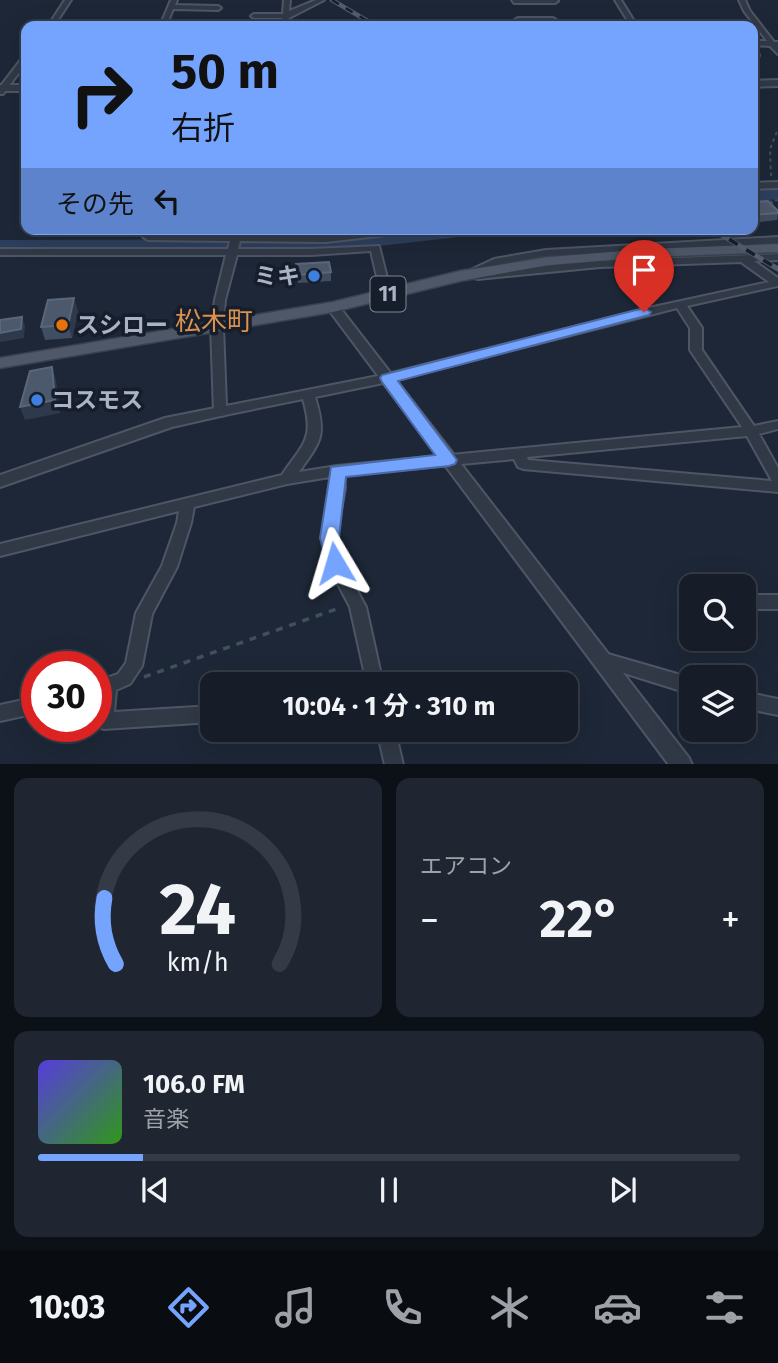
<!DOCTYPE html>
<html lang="ja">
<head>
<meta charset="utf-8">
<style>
  body { margin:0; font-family:"Fira Sans","Noto Sans JP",sans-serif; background:#1f2631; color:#f1f3f6; height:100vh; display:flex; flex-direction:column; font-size:26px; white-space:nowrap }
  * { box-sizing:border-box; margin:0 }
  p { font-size:23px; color:#9ea2a8 }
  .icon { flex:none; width:38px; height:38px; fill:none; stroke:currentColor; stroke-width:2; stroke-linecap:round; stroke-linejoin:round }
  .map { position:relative; height:764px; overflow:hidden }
  .side { display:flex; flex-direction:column; gap:14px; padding:14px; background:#0c1017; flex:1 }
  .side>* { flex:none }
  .guide { position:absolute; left:21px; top:21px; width:737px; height:214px; border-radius:14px; box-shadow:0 7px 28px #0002,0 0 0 2px #353b46; background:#75a4ff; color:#111; overflow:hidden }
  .fabs { position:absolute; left:679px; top:574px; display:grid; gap:14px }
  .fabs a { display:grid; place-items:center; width:77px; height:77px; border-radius:14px; background:#161d29; box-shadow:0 7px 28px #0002,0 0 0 2px #353b46; font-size:35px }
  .speed { position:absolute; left:21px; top:651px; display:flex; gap:14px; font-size:35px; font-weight:700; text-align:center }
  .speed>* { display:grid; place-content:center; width:91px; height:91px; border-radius:50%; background:#161d29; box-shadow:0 7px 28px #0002,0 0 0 2px #353b46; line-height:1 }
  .speed .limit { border:10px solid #d22; background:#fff; color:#111 }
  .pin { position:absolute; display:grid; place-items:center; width:60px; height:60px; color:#fff; margin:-72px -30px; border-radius:50% 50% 50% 0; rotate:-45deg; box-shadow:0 0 7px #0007 }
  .pin .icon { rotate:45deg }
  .me { position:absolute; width:77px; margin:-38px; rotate:353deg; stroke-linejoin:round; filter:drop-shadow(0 0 5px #0008) }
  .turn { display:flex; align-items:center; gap:24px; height:147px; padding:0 35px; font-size:32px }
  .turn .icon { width:91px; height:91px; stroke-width:2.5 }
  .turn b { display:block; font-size:49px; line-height:60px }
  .then { display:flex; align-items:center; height:66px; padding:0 35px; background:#0003; gap:14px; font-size:26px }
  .big { font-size:52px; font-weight:700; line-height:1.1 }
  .side .tile { flex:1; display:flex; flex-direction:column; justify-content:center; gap:10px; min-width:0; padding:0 24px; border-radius:14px; background:#1f2631 }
  .side .dial { align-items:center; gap:0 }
  .dial svg { height:182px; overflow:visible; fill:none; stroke:#353b46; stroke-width:7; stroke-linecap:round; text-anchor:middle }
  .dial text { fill:#f1f3f6; stroke:none }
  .song { display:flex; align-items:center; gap:21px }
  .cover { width:84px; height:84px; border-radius:10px; background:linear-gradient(135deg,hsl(250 70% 55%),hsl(110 70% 35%)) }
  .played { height:7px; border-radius:4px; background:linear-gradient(90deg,#75a4ff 15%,#353b46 15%) }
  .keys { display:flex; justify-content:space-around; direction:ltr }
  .heat { display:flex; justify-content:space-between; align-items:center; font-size:38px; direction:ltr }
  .side .tiles { flex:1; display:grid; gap:14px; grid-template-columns:1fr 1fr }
  .tile:last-child { grid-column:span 2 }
  .trip { position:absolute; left:200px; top:672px; width:378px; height:70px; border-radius:14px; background:#161d29; box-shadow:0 7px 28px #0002,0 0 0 2px #353b46; font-weight:700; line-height:70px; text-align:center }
  .tab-bar { display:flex; height:112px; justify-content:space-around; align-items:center; background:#090c10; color:#9ea2a8 }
  .tab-bar .icon { width:49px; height:49px }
  .tab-bar .current { color:#75a4ff }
  .tab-bar b { font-size:32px; color:#f1f3f6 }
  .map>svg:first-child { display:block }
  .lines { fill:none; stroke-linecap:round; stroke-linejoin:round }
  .river { fill:#2d3f5e; fill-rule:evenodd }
  .minor-casing { stroke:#4e5666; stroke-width:4 }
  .tertiary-casing { stroke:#4e5666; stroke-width:4 }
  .primary-casing { stroke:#3a4251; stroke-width:3 }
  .path-far1 { stroke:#3d5156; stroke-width:2; stroke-dasharray:3.5 3.5; stroke-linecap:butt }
  .path { stroke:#3d5156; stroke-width:3.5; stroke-dasharray:7 7; stroke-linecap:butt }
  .minor { fill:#313947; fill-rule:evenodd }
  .tertiary { fill:#313947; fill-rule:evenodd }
  .primary { fill:#4e5868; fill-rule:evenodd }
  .rail-far1-casing { stroke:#525d6f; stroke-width:4.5 }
  .rail-casing { stroke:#525d6f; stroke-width:5 }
  .rail-far1 { stroke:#171e2b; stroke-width:2.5; stroke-dasharray:8; stroke-linecap:butt }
  .rail { stroke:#171e2b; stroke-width:3.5; stroke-dasharray:10; stroke-linecap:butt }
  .wall { fill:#414d60 }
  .shaded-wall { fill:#2e394b }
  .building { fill:#4c586b; stroke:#5b6679; stroke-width:2 }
  .route { fill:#75a4ff; stroke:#4c6ba6; stroke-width:2 }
  .shop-dot { fill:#3f7fe0; stroke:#171e2b; stroke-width:2.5 }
  .food-dot { fill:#e8710a; stroke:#171e2b; stroke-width:2.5 }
  .labels { text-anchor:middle; stroke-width:7; stroke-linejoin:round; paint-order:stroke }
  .shield { fill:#171e2b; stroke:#7e8697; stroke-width:2 }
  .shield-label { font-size:21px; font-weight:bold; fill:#aab3c5 }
  .poi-label { font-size:23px; font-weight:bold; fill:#aab3c5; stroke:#171e2b; text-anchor:start }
  .quarter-label { font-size:26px; fill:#db924f; stroke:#171e2b }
</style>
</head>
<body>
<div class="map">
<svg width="778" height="765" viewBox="0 0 778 765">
  <rect width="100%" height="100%" fill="#1d2737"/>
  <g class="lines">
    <g class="river">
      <path d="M778,187V199L752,202V190Z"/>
      <path d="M421,229H486L476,235L335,251L0,252V240L335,239Z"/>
    </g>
    <defs>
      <g id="minor">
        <path d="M65,0H71L54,26H48Z"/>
        <path d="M171,0H177L175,5L218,6L221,8L218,10L173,9L166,26H160Z"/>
        <path d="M284,0H290L289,11L316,0H324L289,18L288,26H282V18H254L251,16L254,14H283Z"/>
        <path d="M512,0H557L558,1L555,3H514Z"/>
        <path d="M615,0H621L637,26H631Z"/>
        <path d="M739,0H745L750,11L774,42H778V54L770,46L752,45V41H767L744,11Z"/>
        <path d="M518,18H553L556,20L553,22L516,21L515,20Z"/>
        <path d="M752,50L759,55L756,66L752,68Z"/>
        <path d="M23,57H26V63L3,94H0V87Z"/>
        <path d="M778,182V188L752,189V183Z"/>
        <path d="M146,229H156L154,234L232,235L233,229H243L241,235L326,236L385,229H418L413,232L326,242L240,241L238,249H311L379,246L391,294L386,297L381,294L371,251L311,255H237L225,300L223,326L226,406L388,374L644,309L769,282L741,262L600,267L478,279L474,278L473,275L467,277L462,274L494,259L546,250L778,237V243L546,256L500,264L479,273L600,261L778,254V260L754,261L778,278V286L687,306L702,328V350L754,426L778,421V429L759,434L778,468V492L523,469L518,467L514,459L344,475L345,488L336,538L342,563L366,607L383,684H367L350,607L327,563L322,538L331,488L330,477L287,484L194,507L191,523L177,567L152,614L142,666L130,684L116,690L114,712L212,706V722L104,729L98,727L96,682L118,674L126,663L136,613L162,566L177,523L179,511L0,556V544L282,475C303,443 315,440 303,399L220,416L214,412L211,326L215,300L226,255H0V249H228L230,241L148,240L143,237ZM677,308L690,328V350L742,427L337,466L299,472C321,441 327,436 315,397L388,382ZM747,436L772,481L528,460L527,457Z"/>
        <path d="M750,595H778V609H750L744,607V597Z"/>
        <path d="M601,652L691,678V694L595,664L593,659L595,654Z"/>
        <path d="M744,692L778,699V715L744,708Z"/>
        <path d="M37,697V713L0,721V705Z"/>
        <path d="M377,730H395L403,765H385Z"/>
      </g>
      <g id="tertiary">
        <path d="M778,80V86L752,87V81Z"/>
        <rect x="0" y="85" width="26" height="6"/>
        <path d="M333,303L337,304L689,758L692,765H669L329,310L327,307Z"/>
        <path d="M220,407L227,412L225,415L172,427L0,487V475L165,418Z"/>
      </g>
      <path id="primary" d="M778,244V252L648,257L549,265L460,281L333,312L0,368V358L333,302L460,271L549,257L648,249Z"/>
    </defs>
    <use href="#minor" class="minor-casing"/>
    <use href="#tertiary" class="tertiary-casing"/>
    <use href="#primary" class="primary-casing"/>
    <g class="path-far1">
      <path d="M771,176L770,149L778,129"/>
      <path d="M778,200L771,201L778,214"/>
    </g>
    <path class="path" d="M144,677L342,607"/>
    <use href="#minor" class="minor"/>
    <use href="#tertiary" class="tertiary"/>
    <use href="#primary" class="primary"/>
    <defs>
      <path id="rail-far1" d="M332,0L376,26"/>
      <path id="rail" d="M712,229L778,269"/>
    </defs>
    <use href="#rail-far1" class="rail-far1-casing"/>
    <use href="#rail" class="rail-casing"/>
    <use href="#rail-far1" class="rail-far1"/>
    <use href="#rail" class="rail"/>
  </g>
  <g class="wall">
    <path d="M752,202L778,213L777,220L752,223Z"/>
    <path d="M296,264L331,272V281L298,283Z"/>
    <path d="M78,311L72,338L45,340L41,327Z"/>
  </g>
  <g class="shaded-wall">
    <path d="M74,298L78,311L72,338L68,325Z"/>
    <path d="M22,317L25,326L24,338L0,342V333Z"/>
    <path d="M52,367L56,380L60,413L25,420L20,407Z"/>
  </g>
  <g class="building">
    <path d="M768,201L778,211V213L752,215V202Z"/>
    <path d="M329,262L331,272L297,275L296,264Z"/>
    <path d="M74,298L68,325L41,327L48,300Z"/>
    <path d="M22,317L21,329L0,333V320Z"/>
    <path d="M52,367L55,400L20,407L30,371Z"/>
  </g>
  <path class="route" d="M644,308L651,312L649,315L398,381L457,460L455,464L449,466L346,477L339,538L345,563L342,569L335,571L328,569L320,538L331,467L435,455L382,382L380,378L382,375Z"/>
  <g class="shop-dot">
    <circle cx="314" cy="276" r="7"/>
    <circle cx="37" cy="400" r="7"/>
  </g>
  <circle class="food-dot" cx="62" cy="325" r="7"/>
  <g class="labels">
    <rect class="shield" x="370.5" y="276.5" width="35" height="35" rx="5"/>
    <g class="shield-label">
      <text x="388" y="301">11</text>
    </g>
    <g class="poi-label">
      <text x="300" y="284" text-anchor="end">ミキ</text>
      <text x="76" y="333">スシロー</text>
      <text x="51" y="408">コスモス</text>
    </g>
    <g class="quarter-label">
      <text x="214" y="330">松木町</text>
    </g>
  </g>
</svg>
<div class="fabs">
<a><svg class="icon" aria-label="search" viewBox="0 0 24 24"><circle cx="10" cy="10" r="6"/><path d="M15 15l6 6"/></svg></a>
<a><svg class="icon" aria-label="layers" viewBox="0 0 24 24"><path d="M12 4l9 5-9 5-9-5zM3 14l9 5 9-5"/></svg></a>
</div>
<div class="speed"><div class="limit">30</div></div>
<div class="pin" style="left:644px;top:312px;background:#d93025"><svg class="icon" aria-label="arrive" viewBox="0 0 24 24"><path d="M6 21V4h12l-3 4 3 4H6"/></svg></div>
<svg class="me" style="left:335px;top:563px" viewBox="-20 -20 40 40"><path d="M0-17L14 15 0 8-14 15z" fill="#75a4ff" stroke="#fff" stroke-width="4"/></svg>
<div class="trip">10:04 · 1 分 · 310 m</div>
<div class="guide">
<div class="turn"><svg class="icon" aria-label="right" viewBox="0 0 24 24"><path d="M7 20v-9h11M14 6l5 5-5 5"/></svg><div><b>50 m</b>右折</div></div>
<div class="then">その先<svg class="icon" aria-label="left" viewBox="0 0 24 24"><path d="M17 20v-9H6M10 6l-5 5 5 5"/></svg></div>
</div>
</div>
<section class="side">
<div class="tiles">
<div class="tile dial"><svg viewBox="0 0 100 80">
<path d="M14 69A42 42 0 1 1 86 69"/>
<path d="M14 69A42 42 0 0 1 9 40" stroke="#75a4ff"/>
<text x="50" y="56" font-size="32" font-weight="700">24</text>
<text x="50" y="72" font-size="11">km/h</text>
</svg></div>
<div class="tile"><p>エアコン</p>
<div class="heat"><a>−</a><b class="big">22°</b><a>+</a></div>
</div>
<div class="tile">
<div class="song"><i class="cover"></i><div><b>106.0 FM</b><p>音楽</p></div></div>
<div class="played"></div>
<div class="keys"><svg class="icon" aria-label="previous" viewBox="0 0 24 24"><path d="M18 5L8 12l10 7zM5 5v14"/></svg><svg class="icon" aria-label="pause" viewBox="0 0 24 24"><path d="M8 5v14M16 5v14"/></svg><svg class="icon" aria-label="next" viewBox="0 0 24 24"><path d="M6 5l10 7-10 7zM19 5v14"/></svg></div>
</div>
</div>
</section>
<nav class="tab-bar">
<b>10:03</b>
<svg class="icon current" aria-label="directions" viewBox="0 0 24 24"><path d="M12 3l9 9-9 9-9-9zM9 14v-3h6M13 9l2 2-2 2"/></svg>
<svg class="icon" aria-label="music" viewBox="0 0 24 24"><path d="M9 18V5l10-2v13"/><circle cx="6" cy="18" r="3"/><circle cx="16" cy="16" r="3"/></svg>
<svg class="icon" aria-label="phone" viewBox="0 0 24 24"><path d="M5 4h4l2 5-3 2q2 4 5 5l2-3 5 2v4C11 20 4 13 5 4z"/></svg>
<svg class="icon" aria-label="climate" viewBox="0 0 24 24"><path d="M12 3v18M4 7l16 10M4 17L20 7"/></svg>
<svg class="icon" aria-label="car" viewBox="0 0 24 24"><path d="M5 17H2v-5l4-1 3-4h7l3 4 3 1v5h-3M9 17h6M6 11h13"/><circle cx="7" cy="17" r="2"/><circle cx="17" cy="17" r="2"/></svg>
<svg class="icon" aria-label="filters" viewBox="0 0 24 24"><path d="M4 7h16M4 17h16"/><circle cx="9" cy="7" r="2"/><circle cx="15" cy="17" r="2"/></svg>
</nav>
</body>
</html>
